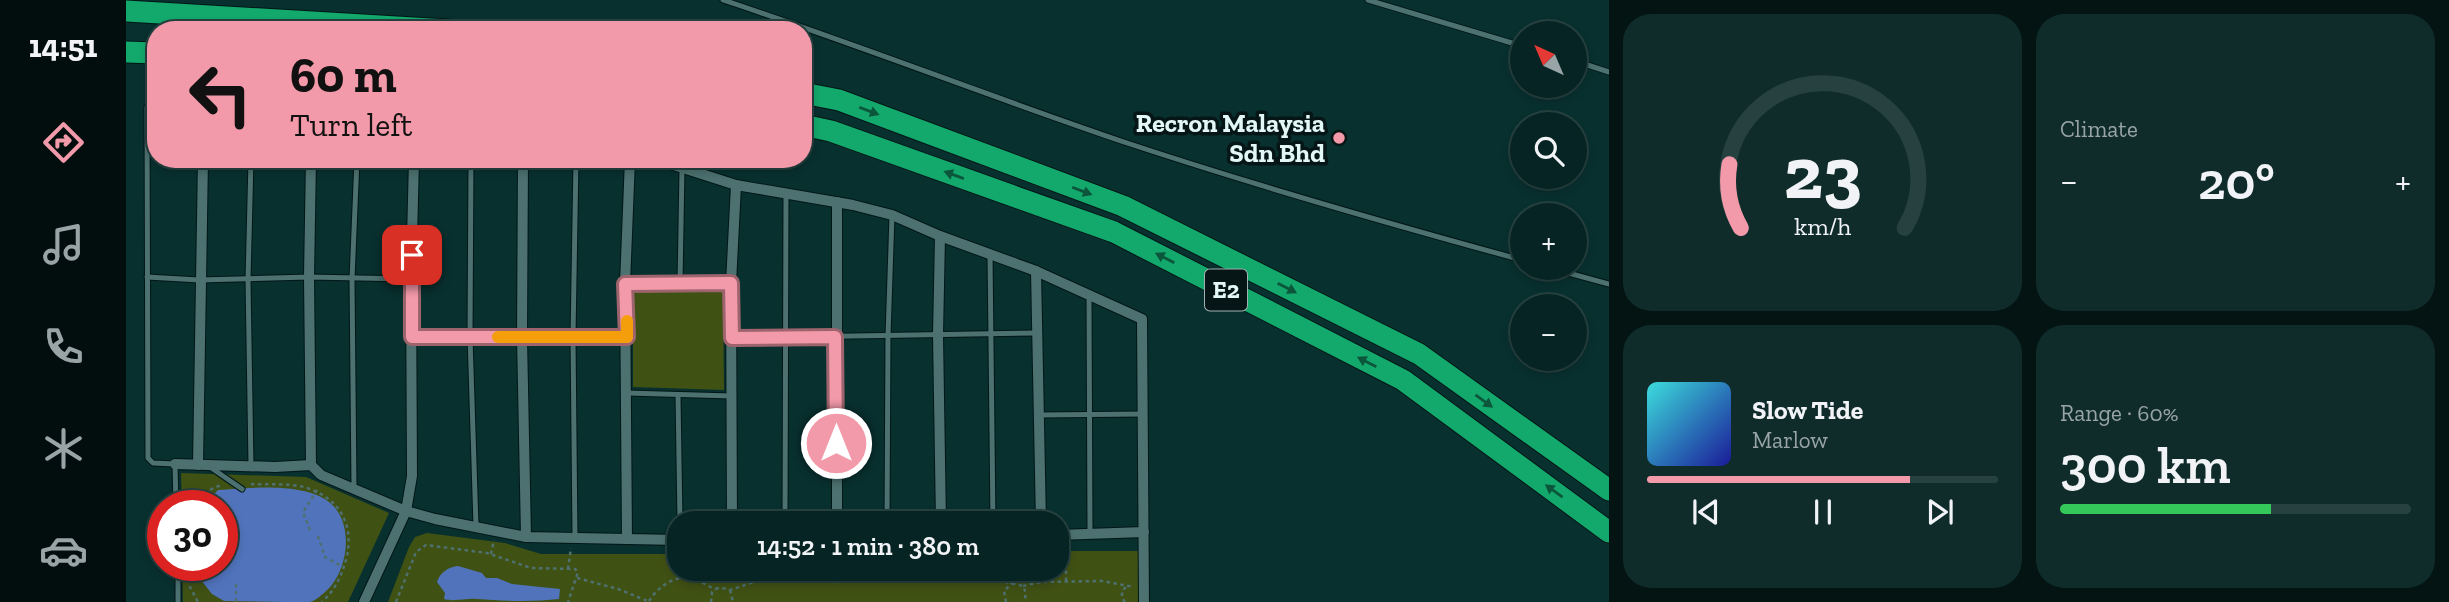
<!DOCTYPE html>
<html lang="en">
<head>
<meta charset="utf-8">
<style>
  body { margin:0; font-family:"Zilla Slab",serif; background:#0f2c2b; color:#f1f3f6; height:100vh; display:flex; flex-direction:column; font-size:26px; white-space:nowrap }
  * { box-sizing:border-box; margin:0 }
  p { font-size:23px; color:#98a4a6 }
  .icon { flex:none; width:38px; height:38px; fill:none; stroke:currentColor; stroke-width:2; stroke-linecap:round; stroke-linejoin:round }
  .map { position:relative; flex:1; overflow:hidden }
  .sheet { display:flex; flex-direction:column; gap:14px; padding:14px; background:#031413; width:840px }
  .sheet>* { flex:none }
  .hud { position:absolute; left:21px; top:21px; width:665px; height:147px; border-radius:28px; box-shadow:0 4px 10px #0003,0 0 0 2px #274141; background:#f39aaa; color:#111; overflow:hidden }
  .needle { width:46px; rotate:316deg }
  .controls { position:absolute; left:1384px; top:21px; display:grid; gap:14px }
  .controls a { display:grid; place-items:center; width:77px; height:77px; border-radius:50%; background:#062423; box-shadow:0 4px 10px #0003,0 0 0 2px #274141; font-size:35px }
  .speed { position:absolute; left:21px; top:490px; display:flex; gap:14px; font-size:35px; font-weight:700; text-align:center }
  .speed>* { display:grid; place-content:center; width:91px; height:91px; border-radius:50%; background:#062423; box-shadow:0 4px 10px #0003,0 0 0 2px #274141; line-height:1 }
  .speed .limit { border:10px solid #d22; background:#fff; color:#111 }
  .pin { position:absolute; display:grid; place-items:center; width:60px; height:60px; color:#fff; margin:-30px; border-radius:14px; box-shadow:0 4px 10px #0006 }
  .me { position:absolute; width:77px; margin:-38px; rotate:0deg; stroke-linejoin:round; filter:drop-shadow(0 0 5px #0008) }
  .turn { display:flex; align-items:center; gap:24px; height:147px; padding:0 28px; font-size:32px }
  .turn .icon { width:91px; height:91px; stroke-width:2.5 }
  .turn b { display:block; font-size:49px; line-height:60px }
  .big { font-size:52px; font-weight:600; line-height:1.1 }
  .sheet .card { flex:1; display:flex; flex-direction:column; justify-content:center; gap:10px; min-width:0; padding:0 24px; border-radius:28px; background:#0f2c2b }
  .sheet .dial { align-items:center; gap:0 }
  .dial svg { height:182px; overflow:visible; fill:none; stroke:#274141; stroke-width:7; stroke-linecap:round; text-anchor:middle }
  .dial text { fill:#f1f3f6; stroke:none }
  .song { display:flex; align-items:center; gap:21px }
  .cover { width:84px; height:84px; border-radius:10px; background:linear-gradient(135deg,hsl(180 70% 55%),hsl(240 70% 35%)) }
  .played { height:7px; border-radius:4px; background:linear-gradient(90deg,#f39aaa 75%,#274141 75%) }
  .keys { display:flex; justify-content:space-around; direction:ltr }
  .heat { display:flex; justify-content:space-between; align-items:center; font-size:38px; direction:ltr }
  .charge { height:10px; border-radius:5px; background:linear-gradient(90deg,#34c759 60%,#274141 0) }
  .sheet .tiles { flex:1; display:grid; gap:14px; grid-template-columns:repeat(2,1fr) }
  .trip { position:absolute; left:541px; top:511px; width:402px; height:70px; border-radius:28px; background:#062423; box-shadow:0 4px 10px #0003,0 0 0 2px #274141; font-weight:600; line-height:70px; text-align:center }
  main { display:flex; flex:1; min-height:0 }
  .tab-bar { display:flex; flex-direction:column; width:126px; justify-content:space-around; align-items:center; background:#020e0e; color:#98a4a6 }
  .tab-bar .icon { width:49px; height:49px }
  .tab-bar .current { color:#f39aaa }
  .tab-bar b { font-size:32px; color:#f1f3f6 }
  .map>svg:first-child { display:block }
  .green { fill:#405114 }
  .water { fill:#5073bb }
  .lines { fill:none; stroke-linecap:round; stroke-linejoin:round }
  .lane-casing { stroke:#001716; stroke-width:7 }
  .street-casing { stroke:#001716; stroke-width:12 }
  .highway-casing { stroke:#001716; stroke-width:23 }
  .path { stroke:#4e706f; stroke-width:2.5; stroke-dasharray:3.5 3.5; stroke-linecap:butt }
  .lane { stroke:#4c7170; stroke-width:5 }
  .street { stroke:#4c7170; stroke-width:10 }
  .highway { stroke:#13a86c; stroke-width:21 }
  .oneway { fill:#0c573c }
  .route-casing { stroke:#9e646e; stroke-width:18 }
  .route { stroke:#f39aaa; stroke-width:12 }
  .slow { stroke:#f59e0b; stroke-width:12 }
  .poi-dot { fill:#f39aaa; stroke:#061515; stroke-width:2.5 }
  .labels { text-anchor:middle; stroke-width:7; stroke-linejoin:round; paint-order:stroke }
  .shield { fill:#061515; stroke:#a0b3b2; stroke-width:2 }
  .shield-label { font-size:24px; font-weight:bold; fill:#e2f7f6 }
  .poi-label { font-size:26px; font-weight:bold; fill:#e2f7f6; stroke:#061515; text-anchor:end }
</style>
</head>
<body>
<main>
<nav class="tab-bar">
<b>14:51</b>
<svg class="icon current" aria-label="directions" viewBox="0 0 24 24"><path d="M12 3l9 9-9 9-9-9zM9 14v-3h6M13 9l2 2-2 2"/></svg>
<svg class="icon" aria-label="music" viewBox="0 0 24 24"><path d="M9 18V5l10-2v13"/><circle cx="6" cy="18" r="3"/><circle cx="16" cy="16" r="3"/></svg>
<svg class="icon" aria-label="phone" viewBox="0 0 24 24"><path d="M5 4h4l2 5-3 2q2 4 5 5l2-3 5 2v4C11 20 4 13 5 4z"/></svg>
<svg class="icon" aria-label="climate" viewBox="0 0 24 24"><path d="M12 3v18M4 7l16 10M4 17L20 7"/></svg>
<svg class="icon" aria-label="car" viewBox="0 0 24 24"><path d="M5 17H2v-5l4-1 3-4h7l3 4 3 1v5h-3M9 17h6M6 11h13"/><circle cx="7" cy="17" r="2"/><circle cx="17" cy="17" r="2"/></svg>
</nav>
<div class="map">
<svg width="1483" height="602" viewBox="0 0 1483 602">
  <rect width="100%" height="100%" fill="#08302f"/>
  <g class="green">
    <path d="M507,290H597L598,390L507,387Z"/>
    <path d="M55,473L180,477L263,513L222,602H57L56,565H96V506H56Z"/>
    <path d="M301,533L379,543L415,554H553V569H931V551H1019L1020,602H262L283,547L289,537Z"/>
  </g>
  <g class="water">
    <path d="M92,490C124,488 177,482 203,502C230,523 222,574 198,593C194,596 189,601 184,602C176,602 166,602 158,602C138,602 118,601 98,601L86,594L75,580V565H96V506H77Z"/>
    <path d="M332,566L356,573L360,578H371L386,584L434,589L433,599C408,602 377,601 351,599C340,598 328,602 318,599L319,593L311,582C314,572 323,567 332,566Z"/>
  </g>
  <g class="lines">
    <defs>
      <g id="lane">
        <path d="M597,0C733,45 865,97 1001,143C1131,186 1264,224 1396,260"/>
        <path d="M1242,0L1396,46"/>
        <path d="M1449,61L1483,72"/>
        <path d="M30,99L24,101L21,107L22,458L27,463L49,464L50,506"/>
        <path d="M125,159L122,280L125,466"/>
        <path d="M345,159L344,337L350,526"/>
        <path d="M864,254L867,523"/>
        <path d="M1424,268L1483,284"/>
        <path d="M21,277L73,280L183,277L284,279"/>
        <path d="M554,283L556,168"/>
        <path d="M499,284L605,283"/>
        <path d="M963,295L964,533"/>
        <path d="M286,337H498"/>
        <path d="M606,338L911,333"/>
        <path d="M501,393L606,396"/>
        <path d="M552,395L554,523"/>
        <path d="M913,415L1017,414"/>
        <path d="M84,467L116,489"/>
        <path d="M228,488L226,279L231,159"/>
        <path d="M659,523L660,192"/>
        <path d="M761,523L762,336L766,215"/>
        <path d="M449,538L447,337L450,159"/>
        <path d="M52,565V602"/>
      </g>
      <g id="street">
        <path d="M185,159L183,277L185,465"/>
        <path d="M397,159L396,337L400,537"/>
        <path d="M529,159L610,185L727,205L766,215L814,236L910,271L1016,319L1018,602"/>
        <path d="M814,236L812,335L815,523"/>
        <path d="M910,271L915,523"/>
        <path d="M49,464L149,467L185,465L195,475L280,511L309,519L400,537L553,540"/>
        <path d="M72,465L77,159"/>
        <path d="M606,523L605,283L610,185"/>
        <path d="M711,523V202"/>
        <path d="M931,535L1018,532"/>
        <path d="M501,539L499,284L504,159"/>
        <path d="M238,602L280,511L286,476L285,279L288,159"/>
      </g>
      <g id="highway">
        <path d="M0,11L321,30"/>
        <path d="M0,52L30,53"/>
        <path d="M677,93L713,100L997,206L1293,354L1483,490"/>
        <path d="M677,125L705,131L988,232L1277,380L1483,532"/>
      </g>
    </defs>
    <use href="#lane" class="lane-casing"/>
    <use href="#street" class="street-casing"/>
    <use href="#highway" class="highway-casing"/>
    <g class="path">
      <path d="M125,484C141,485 162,483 178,487C212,497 228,522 221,556C216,575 210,589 196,602"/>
      <path d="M71,506C78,494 83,488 97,485"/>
      <path d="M184,530L177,512L193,487"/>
      <path d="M192,536L199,557L217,567"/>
      <path d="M365,554L368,540"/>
      <path d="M64,565V587L72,602"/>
      <path d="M442,569L445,548"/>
      <path d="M752,569L753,581"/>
      <path d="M451,578L492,589L524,602"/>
      <path d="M940,581V546"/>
      <path d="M110,584V602"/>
      <path d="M897,586L916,582L976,581L1008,587"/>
      <path d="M604,590L607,602"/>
      <path d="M523,601C532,587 548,575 566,578C574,580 580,586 588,588C594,589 597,587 604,590L649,575L683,581L711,582L849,575L897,586L900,593L898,602"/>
      <path d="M270,602L290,552L300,545L361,553L405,568L449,569L452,572L442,602"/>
      <path d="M585,602L586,592L590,589"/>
      <path d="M880,602L878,591L886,583"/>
      <path d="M999,602L996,598V591L1001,586"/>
    </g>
    <use href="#lane" class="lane"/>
    <use href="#street" class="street"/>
    <use href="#highway" class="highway"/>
  </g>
  <defs><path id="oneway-solid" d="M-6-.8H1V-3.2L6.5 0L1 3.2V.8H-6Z" transform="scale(1.75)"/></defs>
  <g class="oneway">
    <use href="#oneway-solid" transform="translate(743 111) rotate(21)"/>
    <use href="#oneway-solid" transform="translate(828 175) rotate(-160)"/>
    <use href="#oneway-solid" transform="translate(956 191) rotate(21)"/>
    <use href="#oneway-solid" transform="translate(1039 258) rotate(-153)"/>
    <use href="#oneway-solid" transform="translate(1161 288) rotate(27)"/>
    <use href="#oneway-solid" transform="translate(1241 362) rotate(-153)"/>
    <use href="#oneway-solid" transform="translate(1358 401) rotate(36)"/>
    <use href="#oneway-solid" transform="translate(1428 491) rotate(-144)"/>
  </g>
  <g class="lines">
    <defs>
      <path id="route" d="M286,255V337H501L499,284L605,283L606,338L709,337L710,443"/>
    </defs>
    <use href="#route" class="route-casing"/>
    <use href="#route" class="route"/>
    <path class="slow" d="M372,337H501V321"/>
  </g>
  <circle class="poi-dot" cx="1213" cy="138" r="7"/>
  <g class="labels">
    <rect class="shield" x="1079" y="269.5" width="42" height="41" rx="5"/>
    <g class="shield-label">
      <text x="1100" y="298">E2</text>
    </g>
    <g class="poi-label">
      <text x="1199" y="132">Recron Malaysia<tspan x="1199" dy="30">Sdn Bhd</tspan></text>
    </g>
  </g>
</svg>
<div class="controls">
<a><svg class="needle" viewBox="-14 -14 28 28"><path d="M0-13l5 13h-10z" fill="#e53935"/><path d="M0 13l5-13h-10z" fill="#98a4a6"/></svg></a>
<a><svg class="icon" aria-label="search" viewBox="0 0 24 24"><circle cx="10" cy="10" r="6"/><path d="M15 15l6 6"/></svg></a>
<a>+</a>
<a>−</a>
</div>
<div class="speed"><div class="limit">30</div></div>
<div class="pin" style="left:286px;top:255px;background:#d93025"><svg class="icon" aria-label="arrive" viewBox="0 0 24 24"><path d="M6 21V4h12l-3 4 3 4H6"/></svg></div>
<svg class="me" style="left:710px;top:443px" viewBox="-20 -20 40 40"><circle r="17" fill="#f39aaa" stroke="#fff" stroke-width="3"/><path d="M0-11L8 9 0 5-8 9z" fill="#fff"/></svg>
<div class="trip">14:52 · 1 min · 380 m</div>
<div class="hud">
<div class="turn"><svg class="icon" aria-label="left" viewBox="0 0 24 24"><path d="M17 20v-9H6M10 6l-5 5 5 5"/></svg><div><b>60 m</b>Turn left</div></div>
</div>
</div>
<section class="sheet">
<div class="tiles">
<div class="card dial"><svg viewBox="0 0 100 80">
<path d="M14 69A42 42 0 1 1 86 69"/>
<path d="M14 69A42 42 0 0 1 9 41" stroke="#f39aaa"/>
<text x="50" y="56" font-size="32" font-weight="700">23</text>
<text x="50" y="72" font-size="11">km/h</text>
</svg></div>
<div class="card"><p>Climate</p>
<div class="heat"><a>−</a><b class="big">20°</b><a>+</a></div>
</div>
<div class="card">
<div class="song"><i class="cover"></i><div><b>Slow Tide</b><p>Marlow</p></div></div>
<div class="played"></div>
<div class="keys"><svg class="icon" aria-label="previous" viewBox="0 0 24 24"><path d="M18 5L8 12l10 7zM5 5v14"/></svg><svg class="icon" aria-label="pause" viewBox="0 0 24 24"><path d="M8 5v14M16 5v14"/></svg><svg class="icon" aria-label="next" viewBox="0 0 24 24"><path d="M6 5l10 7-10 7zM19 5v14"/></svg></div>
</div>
<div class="card"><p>Range · 60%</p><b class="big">300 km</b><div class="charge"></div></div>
</div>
</section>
</main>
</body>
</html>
